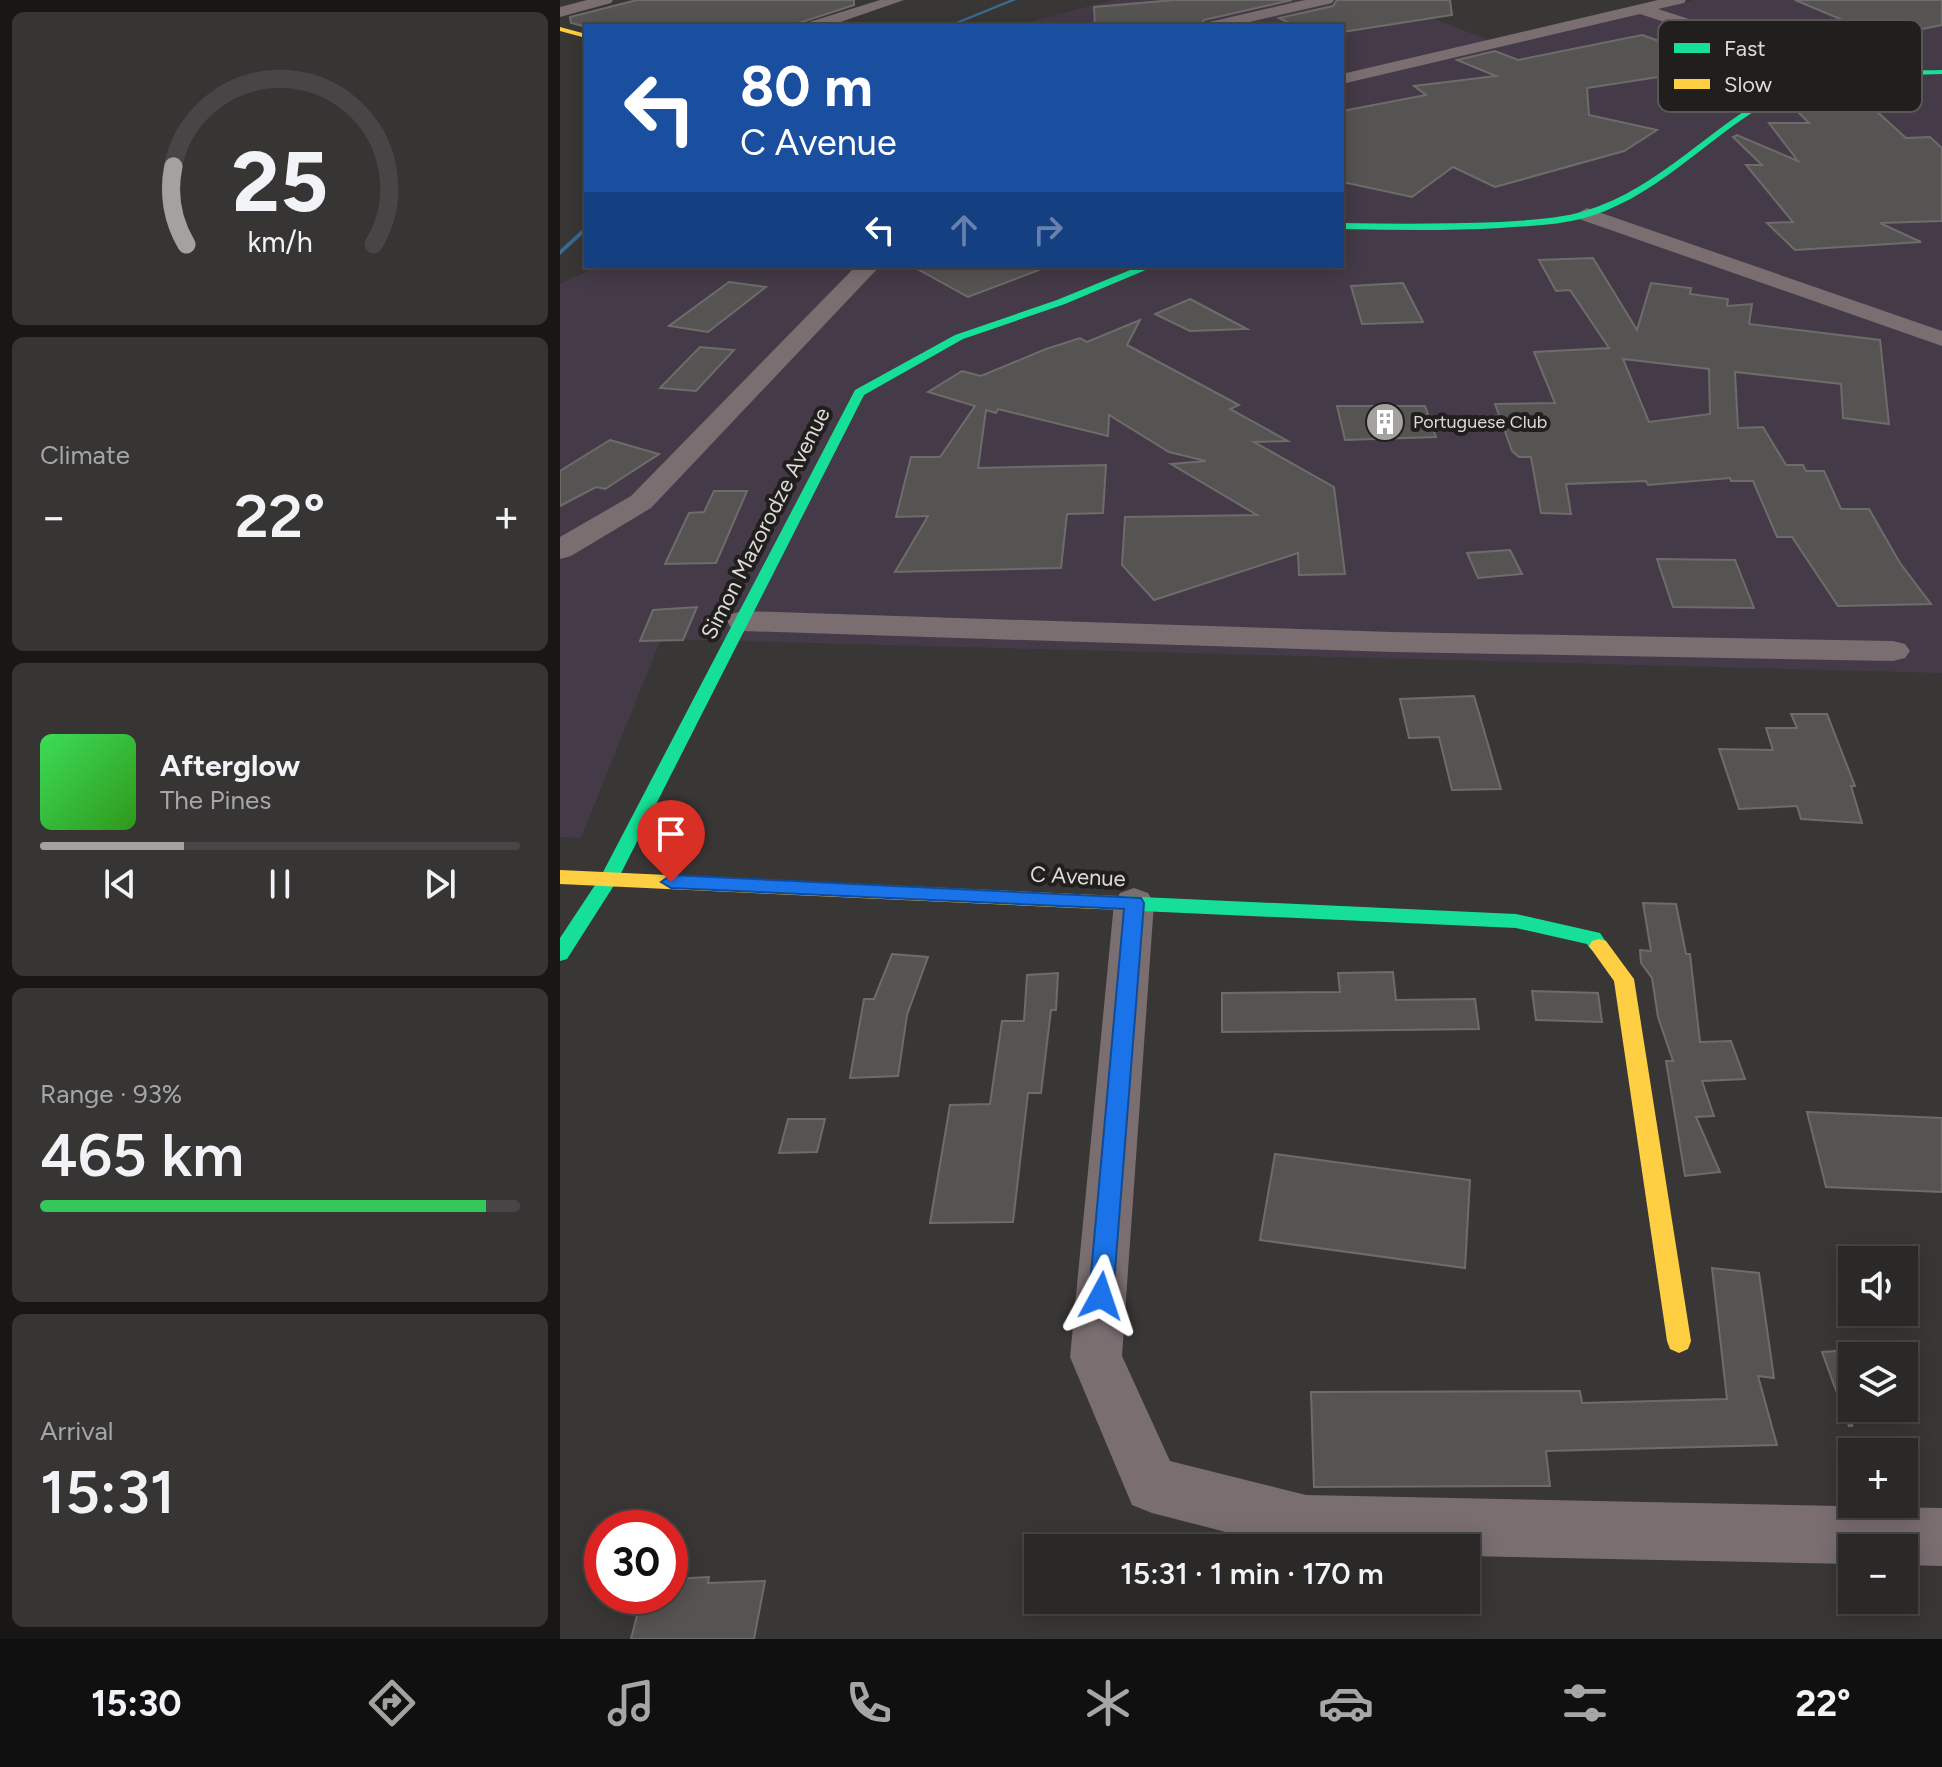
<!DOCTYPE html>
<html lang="en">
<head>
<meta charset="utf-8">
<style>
  body { margin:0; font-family:Figtree,sans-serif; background:#373534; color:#f1f3f6; height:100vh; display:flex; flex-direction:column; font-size:30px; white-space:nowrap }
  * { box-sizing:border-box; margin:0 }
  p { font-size:26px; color:#a6a6a8 }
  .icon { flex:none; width:44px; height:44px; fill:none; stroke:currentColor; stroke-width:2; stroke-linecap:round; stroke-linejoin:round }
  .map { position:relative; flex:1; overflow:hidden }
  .sheet { display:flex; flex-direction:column; gap:12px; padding:12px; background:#181716; width:560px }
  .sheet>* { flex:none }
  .hud { position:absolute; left:24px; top:24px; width:760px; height:244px; border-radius:0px; box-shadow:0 4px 20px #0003,0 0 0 2px #474545; background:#1a4fa0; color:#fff; overflow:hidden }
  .buttons { position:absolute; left:1278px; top:1246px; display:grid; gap:16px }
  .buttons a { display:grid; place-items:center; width:80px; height:80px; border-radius:0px; background:#2b2928; box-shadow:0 4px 20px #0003,0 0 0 2px #474545; font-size:40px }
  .speed { position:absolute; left:24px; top:1510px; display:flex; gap:16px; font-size:40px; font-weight:700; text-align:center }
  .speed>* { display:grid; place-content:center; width:104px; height:104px; border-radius:50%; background:#2b2928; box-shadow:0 4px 20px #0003,0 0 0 2px #474545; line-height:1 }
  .speed .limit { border:12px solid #d22; background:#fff; color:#111 }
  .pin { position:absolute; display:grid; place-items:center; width:68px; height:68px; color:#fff; margin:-82px -34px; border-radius:50% 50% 50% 0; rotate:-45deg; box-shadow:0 0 8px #0007 }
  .pin .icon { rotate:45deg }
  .me { position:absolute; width:88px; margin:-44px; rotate:5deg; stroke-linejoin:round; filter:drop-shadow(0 0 6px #0008) }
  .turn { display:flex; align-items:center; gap:28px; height:168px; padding:0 24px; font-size:36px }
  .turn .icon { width:104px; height:104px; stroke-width:2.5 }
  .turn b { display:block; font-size:56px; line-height:68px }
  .lanes { display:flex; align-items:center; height:76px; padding:0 24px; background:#0003; justify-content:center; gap:40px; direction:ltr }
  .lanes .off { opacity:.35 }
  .big { font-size:60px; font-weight:600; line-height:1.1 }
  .sheet .widget { flex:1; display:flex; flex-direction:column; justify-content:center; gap:12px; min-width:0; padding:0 28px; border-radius:12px; background:#373534 }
  .sheet .dial { align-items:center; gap:0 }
  .dial svg { height:208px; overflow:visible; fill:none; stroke:#474545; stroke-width:7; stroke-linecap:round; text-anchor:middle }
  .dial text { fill:#f1f3f6; stroke:none }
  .song { display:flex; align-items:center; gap:24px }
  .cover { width:96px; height:96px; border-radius:12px; background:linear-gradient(135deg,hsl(130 70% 55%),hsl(110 70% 35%)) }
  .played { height:8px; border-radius:4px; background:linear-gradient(90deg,#a3a29f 30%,#474545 30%) }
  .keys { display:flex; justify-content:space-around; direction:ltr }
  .heat { display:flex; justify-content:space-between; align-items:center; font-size:44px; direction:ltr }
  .charge { height:12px; border-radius:6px; background:linear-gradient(90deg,#34c759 93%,#474545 0) }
  .trip { position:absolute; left:464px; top:1534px; width:456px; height:80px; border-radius:0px; background:#2b2928; box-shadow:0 4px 20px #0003,0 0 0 2px #474545; font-weight:600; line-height:80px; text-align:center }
  .menu { display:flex; height:128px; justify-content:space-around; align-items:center; background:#111010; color:#a6a6a8 }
  .menu .icon { width:56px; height:56px }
  .menu .on { color:#a3a29f }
  .menu b { font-size:36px; color:#f1f3f6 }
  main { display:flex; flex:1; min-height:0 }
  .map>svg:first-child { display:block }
  .industrial { fill:#453a47 }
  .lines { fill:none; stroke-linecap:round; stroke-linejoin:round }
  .stream { fill:#386c91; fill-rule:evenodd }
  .building { fill:#565453; stroke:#6e6c6b; stroke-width:2; fill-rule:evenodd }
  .street { fill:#7a6e71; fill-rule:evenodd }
  .fast { fill:#16e098; fill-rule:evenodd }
  .slow { fill:#ffcf43; fill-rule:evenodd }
  .route { fill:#1a73e8; stroke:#114b97; stroke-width:2 }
  .labels { text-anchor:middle; stroke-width:8; stroke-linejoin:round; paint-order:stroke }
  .far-poi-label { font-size:18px; fill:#dcdbd8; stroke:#201f1d; text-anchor:start }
  .street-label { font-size:22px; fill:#dcdbd8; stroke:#201f1d }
  .key { fill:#201f1d; stroke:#585755; stroke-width:2 }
  .key-label { font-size:22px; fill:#dcdbd8 }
</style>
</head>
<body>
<main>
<section class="sheet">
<div class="widget dial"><svg viewBox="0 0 100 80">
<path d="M14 69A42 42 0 1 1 86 69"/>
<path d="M14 69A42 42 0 0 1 9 39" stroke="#a3a29f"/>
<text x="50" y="56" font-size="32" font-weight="700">25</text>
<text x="50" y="72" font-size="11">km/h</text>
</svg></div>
<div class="widget"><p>Climate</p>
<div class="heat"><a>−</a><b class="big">22°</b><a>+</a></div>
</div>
<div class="widget">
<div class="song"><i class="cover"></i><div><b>Afterglow</b><p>The Pines</p></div></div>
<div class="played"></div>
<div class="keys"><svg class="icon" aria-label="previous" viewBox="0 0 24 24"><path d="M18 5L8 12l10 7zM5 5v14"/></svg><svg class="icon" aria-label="pause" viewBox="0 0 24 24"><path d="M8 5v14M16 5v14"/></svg><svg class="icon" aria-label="next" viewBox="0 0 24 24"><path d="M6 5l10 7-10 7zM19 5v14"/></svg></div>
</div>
<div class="widget"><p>Range · 93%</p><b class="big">465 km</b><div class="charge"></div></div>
<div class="widget"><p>Arrival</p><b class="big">15:31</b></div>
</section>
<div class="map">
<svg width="1382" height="1639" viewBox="0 0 1382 1639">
  <rect width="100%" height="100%" fill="#393735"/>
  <path class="industrial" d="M553,0H827L936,43L1134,0H1382V673L101,639L21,838L0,837V284L39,266H782V26H454Z"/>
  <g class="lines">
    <g class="stream">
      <path d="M450,0H456L392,26H386Z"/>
      <path d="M26,226V231L0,255V250Z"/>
    </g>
  </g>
  <g class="building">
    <path d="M77,0H294V5L230,26H23L11,23L10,17Z"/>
    <path d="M614,0H732L644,20L640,26H535L534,7Z"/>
    <path d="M777,0H890L892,15L782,32V26H735L719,18L773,6Z"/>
    <path d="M1235,0H1382V25L1323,37Z"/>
    <path d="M1082,35L1136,54L1101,62L1124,73L1027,88L1029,115L1097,130L1064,151L935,187L893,167L852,197L782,182V111L866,95L854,86L936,76L897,60L935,51L958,60Z"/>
    <path d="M1302,98L1346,138L1370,137L1382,148V221L1320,223L1361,242L1235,250L1207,223L1233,222L1186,165H1202L1173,137L1177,135L1238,161L1209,123H1249L1235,109L1267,108L1258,99Z"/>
    <path d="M1033,258L1077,330L1091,283L1131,288L1130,294L1168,299L1167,306L1192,304L1189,324L1320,340L1329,424L1283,418L1281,384L1175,372L1178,428L1203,427L1226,465H1243L1246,471H1264L1281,509H1309L1340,563L1371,604L1278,606L1232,537H1217L1193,481H1171L1170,478L1088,485L1086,481L1006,484L1011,514L981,513L971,457H959L952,451L935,404L995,403L974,352L1049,348L1010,290L996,291L979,260ZM1063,359L1149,369L1150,414L1089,422Z"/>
    <path d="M352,266H478L479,270L408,297Z"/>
    <path d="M169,282L206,287L148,332L109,326Z"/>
    <path d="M843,283L863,322L802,324L791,286Z"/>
    <path d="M630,299L687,329L630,331L595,314Z"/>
    <path d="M580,320L567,345L679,405L670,409L728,441L694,442L774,487L785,574L739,575L738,553L594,600L562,565L565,517L697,515L611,464L646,461L609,452L549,415L548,436L438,409L436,413L426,410L418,468L546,465L543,513L507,514L501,568L335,572L368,516L336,517L351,457H380L415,406L368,392L402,371L421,376L486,349L520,338L527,342Z"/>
    <path d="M140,347L174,350L136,391L100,388Z"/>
    <path d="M777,406H865L876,437L785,440Z"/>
    <path d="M50,440L99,454L45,489L36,487L0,506V471Z"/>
    <path d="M154,491H187L156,563L105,564L129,513L144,512Z"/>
    <path d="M950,550L962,574L918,578L907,553Z"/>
    <path d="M1097,559L1175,560L1194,608L1113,607Z"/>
    <path d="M137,607L123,640L80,641L93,610Z"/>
    <path d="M914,696L941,789L892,790L879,737L849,738L840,699Z"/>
    <path d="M1231,714H1267L1295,786H1291L1302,823L1241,819L1237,806L1179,809L1159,749L1213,750L1206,728H1237Z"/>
    <path d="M1083,903L1116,904L1126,954H1130L1140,1042L1171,1041L1185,1079L1142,1081L1154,1116L1136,1117L1160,1172L1125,1176L1106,1061H1113L1098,1017L1092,978L1081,963L1080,950L1091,951Z"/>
    <path d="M332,954L368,957L347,1015L338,1076L290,1078L304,999H314Z"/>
    <path d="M833,972L836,1000L915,999L919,1029L662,1032V993L780,992L778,973Z"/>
    <path d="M498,973L496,1010H491L481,1093H468L453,1222L370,1223L390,1105L430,1104L442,1021H464L467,975Z"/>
    <path d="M972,991L1038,993L1042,1022L976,1020Z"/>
    <path d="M1247,1112L1382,1118V1192L1266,1187Z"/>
    <path d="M228,1119H265L257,1152L219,1153Z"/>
    <path d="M715,1154L910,1180L905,1268L700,1240Z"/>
    <path d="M1152,1268L1199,1273L1214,1378L1198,1376L1217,1445L986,1451L990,1486L754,1487L751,1392L1020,1391L1022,1403L1167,1399Z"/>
    <path d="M1292,1350V1426H1289L1262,1352Z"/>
    <path d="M149,1577L148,1583L205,1581L194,1639H71L82,1596H110V1579Z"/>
  </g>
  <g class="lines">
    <g class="street">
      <path d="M27,0H53L51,3L0,17V7Z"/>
      <path d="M320,0H344L269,26H244L246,23Z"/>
      <path d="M745,0H774L772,3L672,26H643L645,23Z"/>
      <path d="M1098,0H1126L1124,3L1098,9L1293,72L1296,76L1293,80H1281L1080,14L782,84V74Z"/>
      <path d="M1027,208L1382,331V346L1019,219L1016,214Z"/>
      <path d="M296,266H320L91,508L11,556L0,559V537L71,496Z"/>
      <path d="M183,611L832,632L1333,641L1345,644L1350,651L1345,658L1333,661L832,652L183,631L171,628L167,621L171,614Z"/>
      <path d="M574,888L588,893L594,903L562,1356L610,1461L746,1495L1382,1508V1566L1344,1565V1548H1292V1564L906,1556V1548H728L592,1513L572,1505L510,1357L554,903L560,893Z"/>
    </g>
    <g class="fast">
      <path d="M1382,70V74C1340,76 1282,72 1243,86C1165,115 1114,189 1031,216C1003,225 970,226 940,228C887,231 835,230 782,229V223C835,224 887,224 940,222C968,220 998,219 1025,211C1106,187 1159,114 1237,83C1274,68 1341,71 1382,70Z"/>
      <path d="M580,266H595L505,304L403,339L304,395L58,879L7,959L0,961V938L41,876L295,390L395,335L497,300Z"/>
      <path d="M537,895L956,914L1040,933L1049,946L1046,951C1036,954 1032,952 1027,944L956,928L537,909L530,907L527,902L530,897Z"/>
    </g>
    <g class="slow">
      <path d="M0,27L26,34V38L0,31Z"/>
      <path d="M0,870L537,895L544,897L547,902L544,907L537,909L0,884Z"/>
      <path d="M1039,939L1046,941L1074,979L1131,1341L1128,1349L1119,1353L1110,1349L1107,1341L1054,981L1029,946L1032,941Z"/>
    </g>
  </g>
  <path class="route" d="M111,875L581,898L584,903L553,1296L550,1304L541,1308L533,1304L529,1296L564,909L111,888L101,882Z"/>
  <defs>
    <symbol id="building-disc" viewBox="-11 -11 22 22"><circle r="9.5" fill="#a3a29f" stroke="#201f1d"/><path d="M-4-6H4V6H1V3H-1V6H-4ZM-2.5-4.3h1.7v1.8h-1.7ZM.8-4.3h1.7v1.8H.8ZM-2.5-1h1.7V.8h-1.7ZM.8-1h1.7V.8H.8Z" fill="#fff"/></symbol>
  </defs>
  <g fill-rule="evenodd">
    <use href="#building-disc" x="803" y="400" width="44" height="44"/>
  </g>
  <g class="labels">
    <g class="far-poi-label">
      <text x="853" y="428">Portuguese Club</text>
    </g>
    <g class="street-label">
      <text transform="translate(205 523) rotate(-63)" y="8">Simon Mazorodze Avenue</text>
      <text transform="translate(518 876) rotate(3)" y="8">C Avenue</text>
    </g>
  </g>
  <rect x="1098" y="20" width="264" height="92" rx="12" class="key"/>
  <rect x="1114" y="43" width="36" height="10" fill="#16e098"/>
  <rect x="1114" y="79" width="36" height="10" fill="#ffcf43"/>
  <g class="key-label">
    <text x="1164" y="56">Fast</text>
    <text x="1164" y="92">Slow</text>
  </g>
</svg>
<div class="buttons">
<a><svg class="icon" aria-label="sound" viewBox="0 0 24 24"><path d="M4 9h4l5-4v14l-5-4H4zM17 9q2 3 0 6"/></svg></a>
<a><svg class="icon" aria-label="layers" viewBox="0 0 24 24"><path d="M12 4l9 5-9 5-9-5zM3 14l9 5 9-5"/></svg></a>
<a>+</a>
<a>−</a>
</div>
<div class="speed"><div class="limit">30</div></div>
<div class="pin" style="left:111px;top:882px;background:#d93025"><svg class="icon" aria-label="arrive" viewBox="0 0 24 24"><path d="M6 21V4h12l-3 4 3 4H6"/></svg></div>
<svg class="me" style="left:541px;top:1296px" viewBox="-20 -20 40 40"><path d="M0-17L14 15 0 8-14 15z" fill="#1a73e8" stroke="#fff" stroke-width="4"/></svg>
<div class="trip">15:31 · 1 min · 170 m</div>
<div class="hud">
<div class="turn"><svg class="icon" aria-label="left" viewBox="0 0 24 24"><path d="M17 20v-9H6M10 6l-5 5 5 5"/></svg><div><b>80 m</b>C Avenue</div></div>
<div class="lanes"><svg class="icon" aria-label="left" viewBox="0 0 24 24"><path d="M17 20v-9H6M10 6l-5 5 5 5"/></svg><svg class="icon off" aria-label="ahead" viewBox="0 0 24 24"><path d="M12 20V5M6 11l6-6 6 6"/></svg><svg class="icon off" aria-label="right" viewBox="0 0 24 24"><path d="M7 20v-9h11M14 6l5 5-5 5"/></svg></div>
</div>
</div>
</main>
<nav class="menu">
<b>15:30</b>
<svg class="icon on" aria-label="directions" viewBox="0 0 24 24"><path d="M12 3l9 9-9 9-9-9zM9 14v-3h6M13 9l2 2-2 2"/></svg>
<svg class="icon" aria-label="music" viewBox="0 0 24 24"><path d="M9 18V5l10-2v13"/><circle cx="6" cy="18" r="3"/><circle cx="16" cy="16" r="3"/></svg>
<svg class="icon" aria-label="phone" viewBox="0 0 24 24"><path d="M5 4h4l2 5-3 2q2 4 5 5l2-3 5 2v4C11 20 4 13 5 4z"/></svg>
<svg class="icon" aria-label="climate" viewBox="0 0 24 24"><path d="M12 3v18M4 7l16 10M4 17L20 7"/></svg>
<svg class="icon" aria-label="car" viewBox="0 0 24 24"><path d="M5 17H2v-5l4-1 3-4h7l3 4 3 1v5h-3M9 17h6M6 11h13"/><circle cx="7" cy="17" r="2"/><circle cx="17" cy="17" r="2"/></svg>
<svg class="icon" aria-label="filters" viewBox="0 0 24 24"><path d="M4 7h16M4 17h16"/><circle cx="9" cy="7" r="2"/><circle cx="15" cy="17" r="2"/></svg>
<b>22°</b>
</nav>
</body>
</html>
